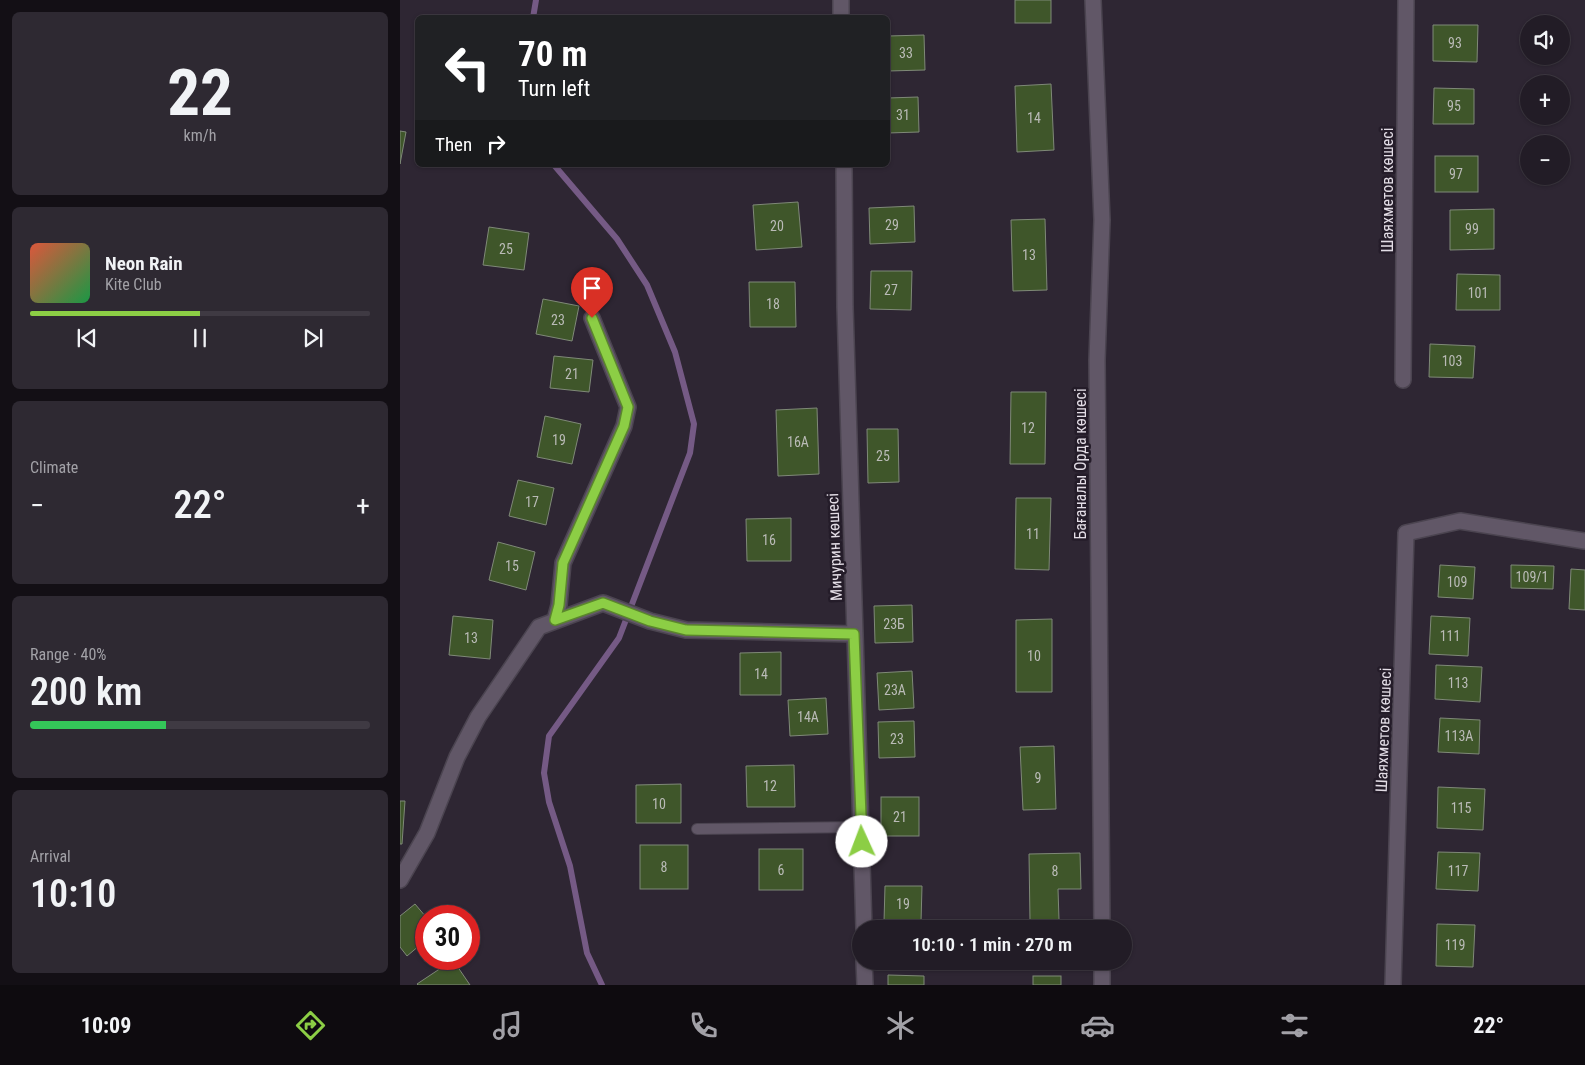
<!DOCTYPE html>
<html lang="en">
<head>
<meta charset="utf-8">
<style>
  body { margin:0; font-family:"Roboto Condensed",sans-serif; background:#2e2932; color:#f1f3f6; height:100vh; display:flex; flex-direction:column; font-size:19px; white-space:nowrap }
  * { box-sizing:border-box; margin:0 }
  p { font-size:16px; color:#a2a1a7 }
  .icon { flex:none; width:28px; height:28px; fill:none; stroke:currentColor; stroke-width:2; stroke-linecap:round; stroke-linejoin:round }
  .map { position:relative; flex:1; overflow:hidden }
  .panel { display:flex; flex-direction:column; gap:12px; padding:12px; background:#130f15; width:400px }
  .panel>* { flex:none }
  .hud { position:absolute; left:15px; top:15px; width:475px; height:152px; border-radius:8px; box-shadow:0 1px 4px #0004,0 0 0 1px #3f3a43; background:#202124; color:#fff; overflow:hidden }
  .buttons { position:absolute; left:1120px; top:15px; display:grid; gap:10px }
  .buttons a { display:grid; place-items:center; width:50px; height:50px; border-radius:50%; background:#221c26; box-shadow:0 1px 4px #0004,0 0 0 1px #3f3a43; font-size:25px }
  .speed { position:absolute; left:15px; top:905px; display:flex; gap:10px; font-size:25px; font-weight:700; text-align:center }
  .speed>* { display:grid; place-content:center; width:65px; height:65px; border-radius:50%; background:#221c26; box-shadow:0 1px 4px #0004,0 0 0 1px #3f3a43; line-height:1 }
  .speed .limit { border:8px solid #d22; background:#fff; color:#111 }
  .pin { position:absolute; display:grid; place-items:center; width:42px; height:42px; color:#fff; margin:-51px -21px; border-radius:50% 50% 50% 0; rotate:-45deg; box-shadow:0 0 5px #0007 }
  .pin .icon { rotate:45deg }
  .me { position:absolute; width:55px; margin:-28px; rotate:358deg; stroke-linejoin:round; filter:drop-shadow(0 0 4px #0008) }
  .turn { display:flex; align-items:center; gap:18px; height:105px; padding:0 20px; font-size:22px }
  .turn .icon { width:65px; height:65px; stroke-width:2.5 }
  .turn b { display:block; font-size:35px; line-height:42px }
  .then { display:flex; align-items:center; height:48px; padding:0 20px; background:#0003; gap:10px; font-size:19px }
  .big { font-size:38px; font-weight:600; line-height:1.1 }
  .panel .tile { flex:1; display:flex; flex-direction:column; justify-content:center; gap:8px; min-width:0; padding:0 18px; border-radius:8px; background:#2e2932 }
  .panel .dial { align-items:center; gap:0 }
  .dial b { font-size:65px; line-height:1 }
  .song { display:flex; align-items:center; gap:15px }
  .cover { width:60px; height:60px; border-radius:8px; background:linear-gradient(135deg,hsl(10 70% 55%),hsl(140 70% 35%)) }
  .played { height:5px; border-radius:2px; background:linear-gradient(90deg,#8cce45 50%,#3f3a43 50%) }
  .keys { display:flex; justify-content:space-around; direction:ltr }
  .heat { display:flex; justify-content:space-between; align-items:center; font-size:28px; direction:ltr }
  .charge { height:8px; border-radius:4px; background:linear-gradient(90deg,#34c759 40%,#3f3a43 0) }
  .trip { position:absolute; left:452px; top:920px; width:280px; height:50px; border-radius:25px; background:#221c26; box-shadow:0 1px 4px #0004,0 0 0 1px #3f3a43; font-weight:600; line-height:50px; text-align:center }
  .menu { display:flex; height:80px; justify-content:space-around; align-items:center; background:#0e0b0f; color:#a2a1a7 }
  .menu .icon { width:35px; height:35px }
  .menu .active { color:#8cce45 }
  .menu b { font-size:22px; color:#f1f3f6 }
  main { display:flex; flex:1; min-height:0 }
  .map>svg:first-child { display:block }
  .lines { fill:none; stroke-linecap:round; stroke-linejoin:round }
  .stream { stroke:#755a85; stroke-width:6 }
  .building { fill:#3f562a; stroke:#7f8978 }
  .service-casing { stroke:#4b4450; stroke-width:12 }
  .minor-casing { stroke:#4b4450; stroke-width:18 }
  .tertiary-casing { stroke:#4b4450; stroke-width:18 }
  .service { stroke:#615767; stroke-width:10 }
  .minor { stroke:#615767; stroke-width:15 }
  .tertiary { stroke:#615767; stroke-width:15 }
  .route-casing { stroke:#5b862d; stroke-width:12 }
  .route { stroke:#8cce45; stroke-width:9 }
  .labels { text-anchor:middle; stroke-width:5; stroke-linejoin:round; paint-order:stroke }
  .number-label { font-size:14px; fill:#babbb7 }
  .street-label { font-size:16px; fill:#e3dde6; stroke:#241c29 }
</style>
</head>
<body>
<main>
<section class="panel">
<div class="tile dial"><b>22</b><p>km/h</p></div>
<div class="tile">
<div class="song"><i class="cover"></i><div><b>Neon Rain</b><p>Kite Club</p></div></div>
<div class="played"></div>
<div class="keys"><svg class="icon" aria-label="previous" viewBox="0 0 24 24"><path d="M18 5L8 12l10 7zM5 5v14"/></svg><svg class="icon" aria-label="pause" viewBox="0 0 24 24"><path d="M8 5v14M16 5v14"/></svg><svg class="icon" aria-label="next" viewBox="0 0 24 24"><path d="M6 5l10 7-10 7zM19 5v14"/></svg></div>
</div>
<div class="tile"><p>Climate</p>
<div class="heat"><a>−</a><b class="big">22°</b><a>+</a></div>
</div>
<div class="tile"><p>Range · 40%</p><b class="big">200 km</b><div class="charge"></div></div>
<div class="tile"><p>Arrival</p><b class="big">10:10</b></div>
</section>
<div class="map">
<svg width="1185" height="985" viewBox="0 0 1185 985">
  <rect width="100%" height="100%" fill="#2e2633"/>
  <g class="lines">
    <g class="stream">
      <path d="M133,18L136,0"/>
      <path d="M154,165L217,239L247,285L275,352L294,424L290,453L219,638L149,736L144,773L149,802L170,866L187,953L202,985"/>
    </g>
  </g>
  <g class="building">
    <rect x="615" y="0" width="36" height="23"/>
    <path d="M1033,25H1078L1077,62L1033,61Z"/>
    <path d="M524,35L525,70L488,71V36Z"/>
    <path d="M651,84L654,150L617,152L615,86Z"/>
    <path d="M1034,88L1074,89V124H1033Z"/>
    <path d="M518,97L519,132L488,133V98Z"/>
    <path d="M0,131L6,132L0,164Z"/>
    <rect x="1035" y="156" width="43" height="36"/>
    <path d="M398,202L402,247L356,250L353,205Z"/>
    <path d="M514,206L515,242L470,244L469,208Z"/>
    <path d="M1094,209V249L1050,250V210Z"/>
    <path d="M645,219L647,290L613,291L611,220Z"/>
    <path d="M89,227L129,233L124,270L83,265Z"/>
    <path d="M471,271H512L511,310L470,309Z"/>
    <path d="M1057,274L1100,275V310H1056Z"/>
    <path d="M349,282H395L396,327H350Z"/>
    <path d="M143,299L179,306L172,341L136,334Z"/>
    <path d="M1030,344L1075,346L1073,378L1029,377Z"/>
    <path d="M154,356L193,360L189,392L150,388Z"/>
    <path d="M611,392H646L645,464H610Z"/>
    <path d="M417,408L419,474L378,476L376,410Z"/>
    <path d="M145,416L181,424L172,464L137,457Z"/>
    <path d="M467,429H498L499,482L468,483Z"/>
    <path d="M118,480L154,488L146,525L109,516Z"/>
    <path d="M616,498H651L649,570L615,569Z"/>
    <path d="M391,518V561H347L346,519Z"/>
    <path d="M98,542L135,552L126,590L89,580Z"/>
    <path d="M1040,565L1075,567L1073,599L1038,597Z"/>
    <path d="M1111,565L1154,566L1153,589L1111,588Z"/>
    <path d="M1171,569L1185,570V610L1169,609Z"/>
    <path d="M512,605L513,642L475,643L474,606Z"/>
    <path d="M53,616L93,620L90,659L49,655Z"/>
    <path d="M1031,616L1070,618L1068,656L1029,654Z"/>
    <path d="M652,619V692H616V620Z"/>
    <path d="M381,652V695H340V653Z"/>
    <path d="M1036,665L1082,667L1080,702L1035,699Z"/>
    <path d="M512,671L514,708L479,710L477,673Z"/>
    <path d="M426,698L428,734L390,736L388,700Z"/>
    <path d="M1040,718L1080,720L1079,754L1038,752Z"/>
    <path d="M514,721L515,757L479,758L478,722Z"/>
    <path d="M654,746L656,809L623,810L620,747Z"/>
    <path d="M394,765L395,807H347L346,766Z"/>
    <path d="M281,784V823H236V785Z"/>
    <path d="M1038,787L1085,789L1083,830L1037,828Z"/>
    <rect x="481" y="797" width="38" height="39"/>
    <path d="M0,801H5L2,844H0Z"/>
    <rect x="240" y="845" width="48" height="44"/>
    <rect x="359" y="849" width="44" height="41"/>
    <path d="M1038,852L1080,853L1078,891L1036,889Z"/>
    <path d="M680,853L681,889H658L659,920L630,921L629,854Z"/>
    <path d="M485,886H522L521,922H484Z"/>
    <path d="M15,904L26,917V940L7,956L0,947V916Z"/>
    <path d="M1037,924L1075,925L1073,967L1036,966Z"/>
    <path d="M53,960L70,985H18L17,984Z"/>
    <path d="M488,975L524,976V985H488Z"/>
    <rect x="633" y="976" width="28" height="9"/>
  </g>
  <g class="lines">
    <defs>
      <path id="service" d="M297,829L461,827"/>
      <g id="minor">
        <path d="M441,0V18"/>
        <path d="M444,165L445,307L464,929"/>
        <path d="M1003,380L1006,0"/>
        <path d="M155,620L159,605L163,563L224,426L228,407L192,318"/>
        <path d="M0,880L27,833L57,757L78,717L139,627L203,603L250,621L286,630L454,634"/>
        <path d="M464,961L465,985"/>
        <path d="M993,985L1006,533L1060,521L1185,541"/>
      </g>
      <g id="tertiary">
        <path d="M693,0L702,220L697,360L702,929"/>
        <path d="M702,961V985"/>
      </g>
    </defs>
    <use href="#service" class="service-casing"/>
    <use href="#minor" class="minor-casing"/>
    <use href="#tertiary" class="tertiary-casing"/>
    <use href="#service" class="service"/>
    <use href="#minor" class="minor"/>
    <use href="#tertiary" class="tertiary"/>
  </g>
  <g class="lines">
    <defs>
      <path id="route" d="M192,318L228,407L224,426L163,563L159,605L155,620L203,603L250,621L286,630L454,634L462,842"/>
    </defs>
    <use href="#route" class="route-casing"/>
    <use href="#route" class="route"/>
  </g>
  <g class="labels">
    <g class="number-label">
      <text x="1055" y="48">93</text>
      <text x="506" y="58">33</text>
      <text x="1054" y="111">95</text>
      <text x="503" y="120">31</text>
      <text x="634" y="123">14</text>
      <text x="1056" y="179">97</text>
      <text x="492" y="230">29</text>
      <text x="377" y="231">20</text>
      <text x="1072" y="234">99</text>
      <text x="106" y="254">25</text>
      <text x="629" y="260">13</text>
      <text x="491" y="295">27</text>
      <text x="1078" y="298">101</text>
      <text x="373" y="309">18</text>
      <text x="158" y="325">23</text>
      <text x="1052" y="366">103</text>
      <text x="172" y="379">21</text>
      <text x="628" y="433">12</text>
      <text x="159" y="445">19</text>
      <text x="398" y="447">16А</text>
      <text x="483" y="461">25</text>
      <text x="132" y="507">17</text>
      <text x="633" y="539">11</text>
      <text x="369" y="545">16</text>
      <text x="112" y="571">15</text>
      <text x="1132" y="582">109/1</text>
      <text x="1057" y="587">109</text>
      <text x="494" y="629">23Б</text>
      <text x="1050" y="641">111</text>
      <text x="71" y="643">13</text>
      <text x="634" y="661">10</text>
      <text x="361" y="679">14</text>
      <text x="1058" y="688">113</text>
      <text x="495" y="695">23А</text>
      <text x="408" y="722">14А</text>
      <text x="1059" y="741">113А</text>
      <text x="497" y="744">23</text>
      <text x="638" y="783">9</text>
      <text x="370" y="791">12</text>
      <text x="259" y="809">10</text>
      <text x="1061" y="813">115</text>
      <text x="500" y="822">21</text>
      <text x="264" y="872">8</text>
      <text x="381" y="875">6</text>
      <text x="655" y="876">8</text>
      <text x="1058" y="876">117</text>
      <text x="503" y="909">19</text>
      <text x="1055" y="950">119</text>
    </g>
    <g class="street-label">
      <text transform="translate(987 190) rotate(-90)" y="6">Шаяхметов көшесі</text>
      <text transform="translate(680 464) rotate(-90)" y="6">Бағаналы Орда көшесі</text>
      <text transform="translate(434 547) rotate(-92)" y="6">Мичурин көшесі</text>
      <text transform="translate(983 730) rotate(-88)" y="6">Шаяхметов көшесі</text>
    </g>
  </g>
</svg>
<div class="buttons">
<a><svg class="icon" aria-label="sound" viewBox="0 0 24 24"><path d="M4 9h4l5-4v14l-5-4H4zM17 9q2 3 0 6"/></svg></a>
<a>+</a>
<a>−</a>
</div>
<div class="speed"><div class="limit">30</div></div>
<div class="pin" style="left:192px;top:318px;background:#d93025"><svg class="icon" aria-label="arrive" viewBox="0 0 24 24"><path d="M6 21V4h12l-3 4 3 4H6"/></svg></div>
<svg class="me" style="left:462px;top:842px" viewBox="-20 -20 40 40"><circle r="19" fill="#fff"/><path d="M0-13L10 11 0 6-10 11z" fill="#8cce45"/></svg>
<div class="trip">10:10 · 1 min · 270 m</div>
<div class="hud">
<div class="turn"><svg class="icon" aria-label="left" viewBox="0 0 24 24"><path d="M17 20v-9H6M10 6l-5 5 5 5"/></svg><div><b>70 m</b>Turn left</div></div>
<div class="then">Then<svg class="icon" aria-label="right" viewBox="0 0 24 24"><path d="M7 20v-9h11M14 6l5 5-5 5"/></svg></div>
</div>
</div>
</main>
<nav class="menu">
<b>10:09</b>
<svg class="icon active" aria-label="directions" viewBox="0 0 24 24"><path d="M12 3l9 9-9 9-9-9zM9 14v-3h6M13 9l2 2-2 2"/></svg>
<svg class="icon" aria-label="music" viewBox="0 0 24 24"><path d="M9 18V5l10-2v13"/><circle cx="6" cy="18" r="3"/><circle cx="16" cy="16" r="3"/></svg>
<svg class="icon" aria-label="phone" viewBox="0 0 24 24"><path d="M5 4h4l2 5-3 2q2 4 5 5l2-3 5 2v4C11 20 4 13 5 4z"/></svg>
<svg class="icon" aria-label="climate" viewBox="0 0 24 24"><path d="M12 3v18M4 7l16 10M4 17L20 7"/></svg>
<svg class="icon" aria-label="car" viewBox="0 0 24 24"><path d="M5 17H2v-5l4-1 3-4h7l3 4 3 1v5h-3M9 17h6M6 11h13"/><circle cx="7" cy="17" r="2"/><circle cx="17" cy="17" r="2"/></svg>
<svg class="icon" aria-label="filters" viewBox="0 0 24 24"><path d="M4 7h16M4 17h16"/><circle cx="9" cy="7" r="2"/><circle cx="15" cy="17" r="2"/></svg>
<b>22°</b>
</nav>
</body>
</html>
